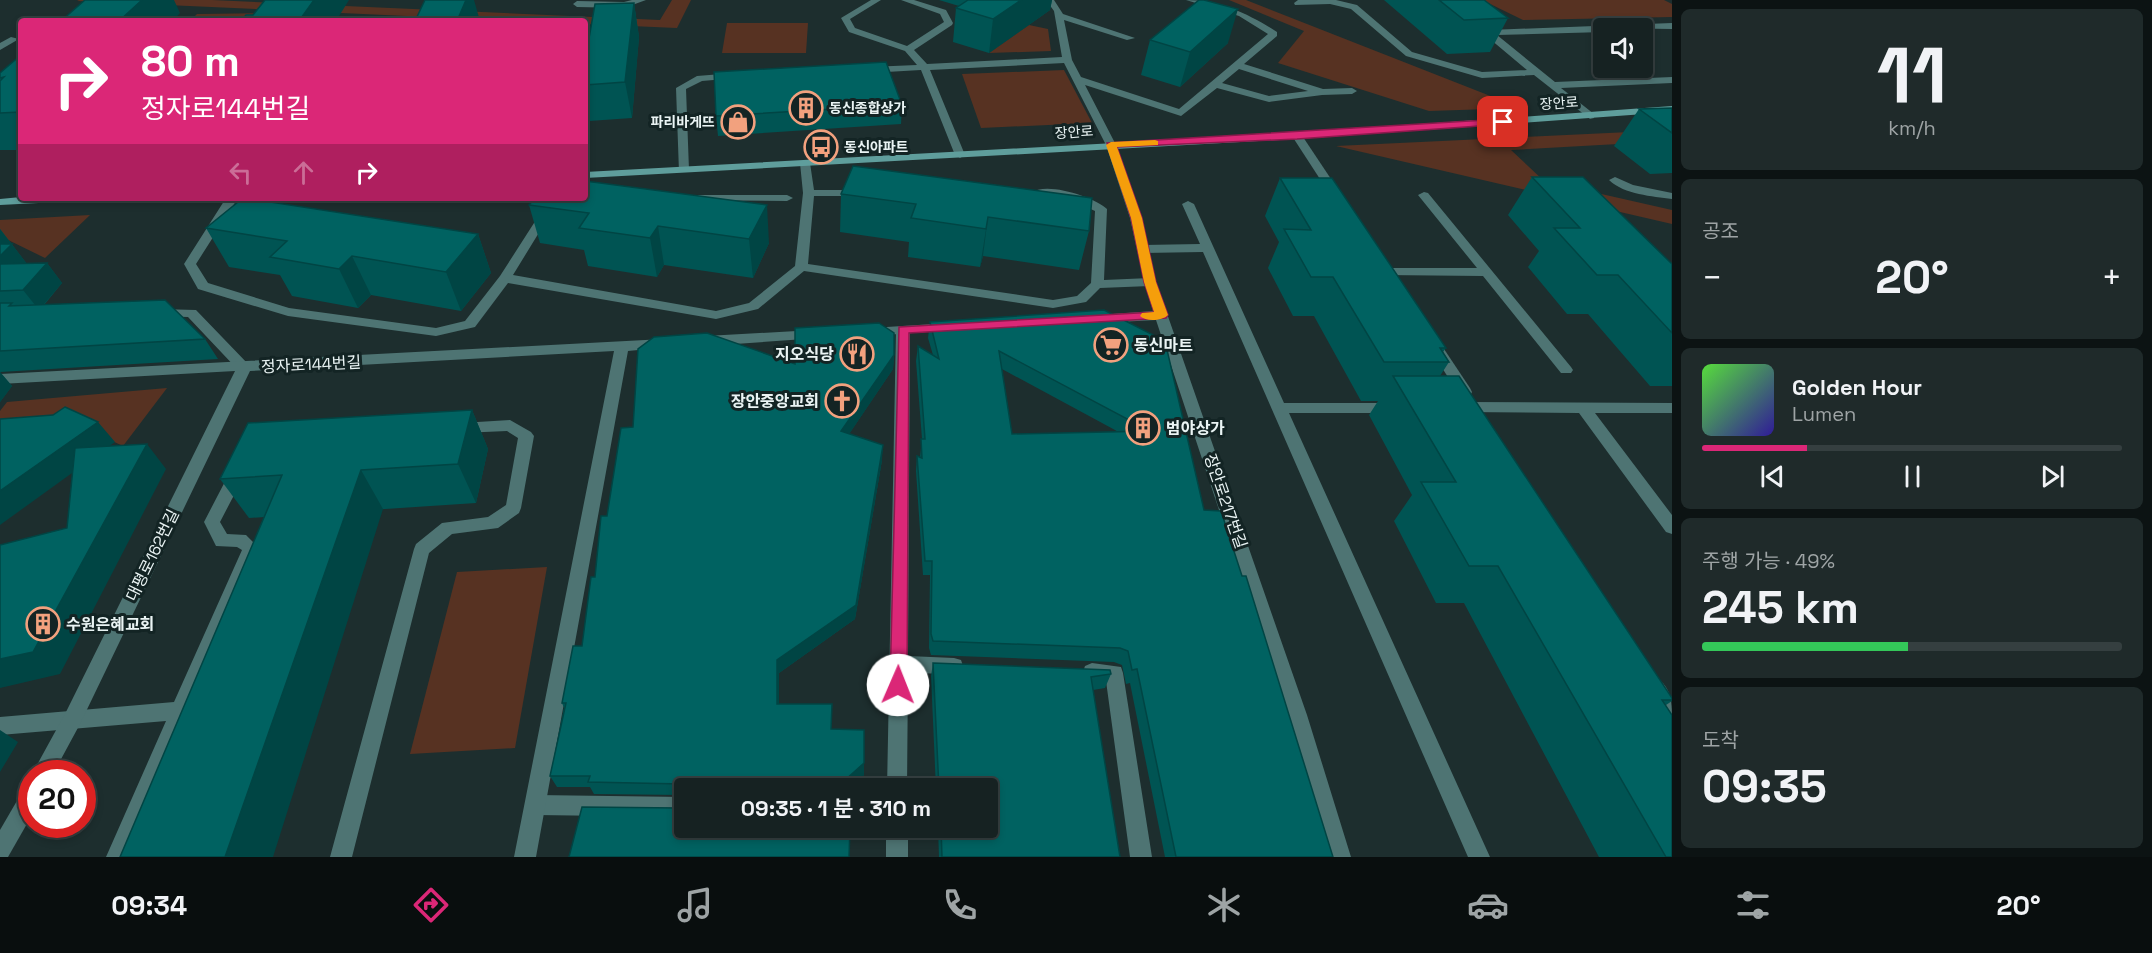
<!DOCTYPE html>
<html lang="ko">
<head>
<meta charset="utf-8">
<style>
  body { margin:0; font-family:"Space Grotesk","Noto Sans KR",sans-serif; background:#1f2a2a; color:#f1f3f6; height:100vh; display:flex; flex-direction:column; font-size:22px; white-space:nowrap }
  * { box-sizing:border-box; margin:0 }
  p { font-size:20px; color:#9ea4a5 }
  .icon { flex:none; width:33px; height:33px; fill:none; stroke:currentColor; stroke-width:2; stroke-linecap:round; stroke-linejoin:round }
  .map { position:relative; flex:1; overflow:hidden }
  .panel { display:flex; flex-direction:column; gap:9px; padding:9px; background:#0c1313; width:480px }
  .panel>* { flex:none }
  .banner { position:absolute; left:18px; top:18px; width:570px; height:183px; border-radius:6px; box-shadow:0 3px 9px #0003,0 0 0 2px #353f40; background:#db2777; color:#fff; overflow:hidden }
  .controls { position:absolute; left:1593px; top:18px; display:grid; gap:12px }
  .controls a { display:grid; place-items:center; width:60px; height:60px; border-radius:6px; background:#162222; box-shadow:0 3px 9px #0003,0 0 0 2px #353f40; font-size:30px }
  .speed { position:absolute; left:18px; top:760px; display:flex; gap:12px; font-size:30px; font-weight:700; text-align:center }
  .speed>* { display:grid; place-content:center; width:78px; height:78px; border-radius:50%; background:#162222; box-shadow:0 3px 9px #0003,0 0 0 2px #353f40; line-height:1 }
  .speed .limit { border:9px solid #d22; background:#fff; color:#111 }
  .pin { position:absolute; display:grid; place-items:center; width:51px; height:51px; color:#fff; margin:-26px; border-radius:12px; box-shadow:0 3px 9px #0006 }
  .me { position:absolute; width:66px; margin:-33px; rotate:1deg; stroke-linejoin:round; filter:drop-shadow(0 0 4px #0008) }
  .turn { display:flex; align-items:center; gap:21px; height:126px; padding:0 24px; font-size:27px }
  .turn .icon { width:78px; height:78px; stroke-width:2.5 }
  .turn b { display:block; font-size:42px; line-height:51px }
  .lanes { display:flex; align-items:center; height:57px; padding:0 24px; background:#0003; justify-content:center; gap:30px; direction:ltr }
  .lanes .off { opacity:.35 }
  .big { font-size:45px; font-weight:600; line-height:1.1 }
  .panel .widget { flex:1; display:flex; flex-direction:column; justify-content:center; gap:9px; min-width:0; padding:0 21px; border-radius:9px; background:#1f2a2a }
  .panel .dial { align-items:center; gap:0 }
  .dial b { font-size:78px; line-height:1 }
  .song { display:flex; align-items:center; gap:18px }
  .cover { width:72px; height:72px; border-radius:9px; background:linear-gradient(135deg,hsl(110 70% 55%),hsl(250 70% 35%)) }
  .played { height:6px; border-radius:3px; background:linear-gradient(90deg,#db2777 25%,#353f40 25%) }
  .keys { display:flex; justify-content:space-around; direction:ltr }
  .heat { display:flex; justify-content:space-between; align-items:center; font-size:33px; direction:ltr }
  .charge { height:9px; border-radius:4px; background:linear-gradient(90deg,#34c759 49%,#353f40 0) }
  .trip { position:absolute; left:674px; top:778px; width:324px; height:60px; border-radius:6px; background:#162222; box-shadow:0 3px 9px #0003,0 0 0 2px #353f40; font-weight:600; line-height:60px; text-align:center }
  .tab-bar { display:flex; height:96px; justify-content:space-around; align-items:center; background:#090e0e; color:#9ea4a5 }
  .tab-bar .icon { width:42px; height:42px }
  .tab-bar .current { color:#db2777 }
  .tab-bar b { font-size:27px; color:#f1f3f6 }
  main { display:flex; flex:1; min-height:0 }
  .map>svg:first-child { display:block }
  .green { fill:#573222 }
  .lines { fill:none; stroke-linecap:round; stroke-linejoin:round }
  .service { fill:#4e7473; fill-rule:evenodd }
  .minor { fill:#4e7473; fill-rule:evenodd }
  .secondary { fill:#5f9e9c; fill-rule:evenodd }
  .wall { fill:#005453; fill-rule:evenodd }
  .shaded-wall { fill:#004544 }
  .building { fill:#006261; stroke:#004544; stroke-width:1.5; fill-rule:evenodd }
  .route { fill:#db2777; stroke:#8e194d; stroke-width:1.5 }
  .slow { fill:#f59e0b }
  .labels { text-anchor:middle; stroke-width:6; stroke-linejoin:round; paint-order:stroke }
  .far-street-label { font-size:14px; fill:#eaf4f4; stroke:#132424 }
  .far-poi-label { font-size:14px; font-weight:bold; fill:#eaf4f4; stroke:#132424; text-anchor:start }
  .poi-label { font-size:16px; font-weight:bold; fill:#eaf4f4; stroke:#132424; text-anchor:start }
  .street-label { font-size:16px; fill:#eaf4f4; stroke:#132424 }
</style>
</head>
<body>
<main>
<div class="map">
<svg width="1672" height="857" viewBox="0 0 1672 857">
  <rect width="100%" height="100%" fill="#1d2e2e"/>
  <g class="green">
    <path d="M79,0H212L660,20L672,0H691L677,28L585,24V21H518L77,1Z"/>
    <path d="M1229,0H1246L1521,108L1429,111L1278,63L1304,31Z"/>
    <path d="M1482,0H1664L1672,4V17L1523,20Z"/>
    <path d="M275,13L268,21H190L197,14Z"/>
    <path d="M727,23H808L806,53H722Z"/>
    <path d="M1029,25L1048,29L1051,51L989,53Z"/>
    <path d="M1064,70L1092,123L981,128L962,74Z"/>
    <path d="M1672,130V141L1511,150L1544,181L1672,210V224L1336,146Z"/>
    <path d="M90,215L45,258L0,236V220Z"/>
    <path d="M167,388L123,446L82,427L0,440V411L7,402Z"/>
    <path d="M547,567L515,748L410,754L457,572Z"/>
  </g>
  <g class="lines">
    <g class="service">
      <path d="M632,0H646L624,8L577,7L573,4L577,1L624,2Z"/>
      <path d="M871,0H881L850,19L855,28L907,46L944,22L940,14L901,0H914L946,10L953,23L952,25L914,50L927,64L1062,57L1054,11L1046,0H1054L1063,14L1135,38L1127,40L1064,20L1072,60L1081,77L1179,109L1268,34L1239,16L1186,0C1220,0 1249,14 1277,32V36L1244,64L1323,89L1352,88L1357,91L1352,94L1322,95L1269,102L1217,88L1181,116L1085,85L1116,145L1111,148L1106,145L1064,63L930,70L965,155L960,158L955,155L921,70L869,73L864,70L869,67L917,65L905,51L849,32L841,18ZM1239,69L1308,91L1269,96L1222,83Z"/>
      <path d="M1298,0H1336L1357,5L1412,52L1482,72L1527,70L1478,29V25H1484L1490,30L1672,23V29L1604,28V32L1497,35L1555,82L1672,77V83L1561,88L1594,114V118L1590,119L1534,75L1482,78L1406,56L1351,9L1330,4L1295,5L1294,3Z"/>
      <path d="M11,37L19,39L0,50V43Z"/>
      <path d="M734,73L739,76L737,78L702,81L686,89L689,170L687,172H679L676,88L697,76Z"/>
      <path d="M1293,134H1301L1341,194L1339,196H1331L1292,136Z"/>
      <path d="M805,160L810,163L814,190H860L866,193L860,196H814L808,264L1053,300L1077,296L1091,283L1095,211L1062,196H1037L1031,193C1046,181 1094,197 1107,209L1104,280L1150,278L1156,282L1150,286L1100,288L1086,302L1053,308L804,271L758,309L716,319L508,283L475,327L436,336L288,316L198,289L184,264L226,198H238L196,264L208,283L289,308L436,328L465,321L500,276L543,209L566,198H582L551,213L513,275L716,311L749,303L795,266L803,193L800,163Z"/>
      <path d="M1615,177L1633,185L1672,193V199C1652,196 1625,195 1609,180Z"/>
      <path d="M1424,192L1428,193L1571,367L1573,370L1571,373H1561L1483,276L1383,275V269L1387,268H1477L1418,195Z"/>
      <path d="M693,195H787L793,198L787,201L689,200V196Z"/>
      <path d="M1188,201L1194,204L1284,403H1393L1400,408L1393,413H1289L1490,857H1468L1203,252L1143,253L1137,249L1143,245L1200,244L1182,204Z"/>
      <path d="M159,309L196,310L249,365L251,368L249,371H239L188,317L154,316L152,313Z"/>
      <path d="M903,326L910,330L908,656L954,658L961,660L963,666L961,672L954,674L908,673L907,789H887L896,330Z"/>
      <path d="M1437,344L1442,346L1470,388L1472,392L1470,396H1460L1430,349Z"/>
      <path d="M1462,402L1672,403V413H1595L1672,515V534L1666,532L1579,413L1462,412L1455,407Z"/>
      <path d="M510,420L531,432L534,436L521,508L519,513L498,528L452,534L429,553L352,857H330L414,549L416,544L442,523L488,517L506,505L518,438L507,431L461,433L454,428L461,423Z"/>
      <path d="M237,468L243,470L245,474L220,522L227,534L246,535L259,548L128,857H106L166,721L0,735V717L174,702L242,550L237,547L216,546L204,522L231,470Z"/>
      <path d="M1092,663L1121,667L1123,673L1152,857H1130L1106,681L1085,678L1083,672L1085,666Z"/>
      <path d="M1655,678C1672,685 1672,705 1672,722L1665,719L1646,687L1648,681Z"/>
      <path d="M536,795L684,797V817L536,815L529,812L526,805L529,798Z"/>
      <rect x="886" y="828" width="22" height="29"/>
    </g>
    <g class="minor">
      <path d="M1111,142L1116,145L1142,218L1156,282L1307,715L1351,857H1329L1287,715L1156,320L1099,323L1092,319L1099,315L1153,311L1144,282L1130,218L1106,145Z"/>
      <path d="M949,323L954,324L956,327L954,330L871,336L864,332L871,328Z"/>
      <path d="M814,330L819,332L821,335L819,338L706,346L699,341L706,336Z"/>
      <path d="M664,339L671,344L669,347L628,351L536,857H514L614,351L250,371L80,724L53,774H32L66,712L235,371L0,384V374Z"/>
      <path d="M32,784V815L8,857H0V830L25,787Z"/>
    </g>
    <g class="secondary">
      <path d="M1672,106V112L1297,139L585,178V172L1297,133Z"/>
      <path d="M21,197V198H83L77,201L0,205V199Z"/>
    </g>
  </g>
  <g class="wall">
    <path d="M939,0H1052L1050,10L989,53L953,42L956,8L959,6Z"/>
    <path d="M1384,0H1484L1508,18L1490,52L1447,54Z"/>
    <path d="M634,3L639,37L632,118L589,121L585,104V61Z"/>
    <path d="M1150,40L1228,43L1180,87L1141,75Z"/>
    <path d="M21,55V150H0V73Z"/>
    <path d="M902,105L901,124L718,136L716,116Z"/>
    <path d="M1672,108V173L1650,174L1614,146L1639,109Z"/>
    <path d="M853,166L1089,231L1079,270L983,256L980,267L908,257L909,242L840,232L841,194Z"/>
    <path d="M1532,177L1672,264V386H1650L1588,314H1567L1528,267L1539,251L1508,215Z"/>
    <path d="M1280,178L1446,348L1443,352L1449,362L1440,376L1672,698V701L1666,705L1672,857H1599L1464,603H1436L1394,521L1412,495L1369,415L1378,401H1361L1314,316H1293L1268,268L1279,242L1265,216Z"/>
    <path d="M535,198L769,243L753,278L664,265L657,277L588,266L584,250L540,243L529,205Z"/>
    <path d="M206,228L478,234L491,273L461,311L371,295L358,308L292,296L280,275L229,267Z"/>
    <path d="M0,229L27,264L47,263L62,283L44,305L205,339L218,359L0,372L12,386L0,402Z"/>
    <path d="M1104,310L1204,510L1333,857H1165L1130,683L1126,684L1122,665L1114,662L931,655L929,648L930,575H923L916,471L917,456L920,457L922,439L916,361L918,346L933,355L928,338L930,322ZM1002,369L1115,430L1118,432L1012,434Z"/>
    <path d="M894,355L893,369L849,434L882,460L855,619L779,673V704L831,729L864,775L848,789H684V828L680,808L683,806L682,795L594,794L590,787H557L550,776L564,708L562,703L582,646L607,516L633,427L795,364Z"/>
    <path d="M472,410L488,449L476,503L249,518L220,479Z"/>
    <path d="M933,663L1111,674L1105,688L1093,690L1120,857H939L938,828H987V789H936L931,676Z"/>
  </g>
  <g class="shaded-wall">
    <path d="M142,0H174L180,13L173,21H119Z"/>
    <path d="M314,0H349L336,21H299Z"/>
    <path d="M466,0H474L480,21H457Z"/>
    <path d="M1021,0H1052L1050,10L989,53L993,19Z"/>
    <path d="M634,3L639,37L632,118L625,82Z"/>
    <path d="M1238,9L1228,43L1180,87L1190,52Z"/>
    <path d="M767,205L769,243L753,278L749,239Z"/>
    <path d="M988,217L983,256L980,267L986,229Z"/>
    <path d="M658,226L664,265L657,277L650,238Z"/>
    <path d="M0,229L27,264L0,274Z"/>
    <path d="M478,234L491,273L461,311L446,272Z"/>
    <path d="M352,256L371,295L358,308L339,269Z"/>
    <path d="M47,263L62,283L39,310L23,290Z"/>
    <path d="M894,355L893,369L841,446V431Z"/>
    <path d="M0,372L12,386L0,402Z"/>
    <path d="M472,410L488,449L476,503L458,464Z"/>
    <path d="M98,422L115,442L0,525V491Z"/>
    <path d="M147,444L166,469L60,674L0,688V659Z"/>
    <path d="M883,445L882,460L855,619L779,673V716L777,704V660Z"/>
    <path d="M361,470L383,509L273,857H225Z"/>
    <path d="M0,730L18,742L0,772Z"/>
    <path d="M864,763V775L848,789H835Z"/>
  </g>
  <g class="building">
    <path d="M85,0H142L119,21H61Z"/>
    <path d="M265,0H314L299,21H241L246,15H253Z"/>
    <path d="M425,0H466L457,21H415Z"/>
    <path d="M968,0H1021L993,19L956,8Z"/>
    <path d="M1199,0H1204L1238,9L1190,52L1150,40Z"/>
    <path d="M1439,0H1484L1508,18L1464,20Z"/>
    <path d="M634,3L625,82L585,85V61L595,4Z"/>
    <path d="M21,55V112L0,113V81L4,77L0,78V73Z"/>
    <path d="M886,62L902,105L716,116L714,72Z"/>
    <path d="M1672,108V133L1639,109Z"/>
    <path d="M853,166L1092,198L1089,231L988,217L986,229L911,218L916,204L841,194Z"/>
    <path d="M1532,177H1583L1672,264V333L1618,275H1597L1554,228H1580Z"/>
    <path d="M1280,178H1332L1446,348H1440L1449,362H1384L1333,277H1311L1284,229L1311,230Z"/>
    <path d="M585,181L767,205L749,239L658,226L650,238L579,228L589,213L529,205L535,198H585Z"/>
    <path d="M243,198H244L478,234L446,272L352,256L339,269L270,257L287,241L206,228Z"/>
    <path d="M0,244H12L0,256Z"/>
    <path d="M47,263L23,290L0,291V264Z"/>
    <path d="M165,300L205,339L0,351V303H12L9,306Z"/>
    <path d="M1104,310L1165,341L1204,510L1221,511L1242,576H1246L1333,857H1176L1137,669L1132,670L1128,651L1120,648L933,641L931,634L932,561H925L917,456L922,458L921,439H925L918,346L939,359L930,322ZM999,351L1150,431L1012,434Z"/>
    <path d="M879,323L894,333V355L841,431L883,445L856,605L777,660V704H832L831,729L864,730V763L835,789H684V828H850L849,857H569L582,807L680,808L683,806L682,784L588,782L590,776H550L566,703H562L573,646H582L591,577H595L601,516H607L621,428L633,427L638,349L654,337L707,333L795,364V328Z"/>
    <path d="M1393,376H1459L1672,698V700H1662L1672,715V857H1666L1498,566H1469L1421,482H1456Z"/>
    <path d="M65,407L98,422L0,491V419L53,415Z"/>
    <path d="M472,410L458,464L361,470L225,857H120L282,475L220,479L248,423Z"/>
    <path d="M147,444L33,652L0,659V545L67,528L75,448Z"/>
    <path d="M933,663L1110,670L1111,674L1091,677L1120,857H942L941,828H987V789H939Z"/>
  </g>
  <path class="route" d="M1503,119L1507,120V124L1297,139L1117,147L1142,218L1156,282L1168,315L1166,318L909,333L907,685L904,690L898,693L892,690L890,685L899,327L1154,312L1144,282L1131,218L1107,143Z"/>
  <path class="slow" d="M1155,140L1158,141V145L1117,147L1142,218L1156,282L1168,315C1162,321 1146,322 1140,316L1142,313L1154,312L1144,282L1131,218L1106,145L1111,142Z"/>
  <defs>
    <symbol id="building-ring" viewBox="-11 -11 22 22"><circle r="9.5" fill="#132424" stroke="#f2a17e" stroke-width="1.5"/><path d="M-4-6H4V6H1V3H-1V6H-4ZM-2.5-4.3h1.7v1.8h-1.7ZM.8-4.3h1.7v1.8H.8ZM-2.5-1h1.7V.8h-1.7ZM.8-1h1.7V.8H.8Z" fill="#f2a17e"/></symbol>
    <symbol id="shop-ring" viewBox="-11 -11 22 22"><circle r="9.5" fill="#132424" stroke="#f2a17e" stroke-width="1.5"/><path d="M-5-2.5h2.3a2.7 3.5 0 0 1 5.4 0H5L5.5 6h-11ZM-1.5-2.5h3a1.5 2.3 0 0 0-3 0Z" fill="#f2a17e"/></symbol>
    <symbol id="bus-ring" viewBox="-11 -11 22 22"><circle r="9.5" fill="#132424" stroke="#f2a17e" stroke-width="1.5"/><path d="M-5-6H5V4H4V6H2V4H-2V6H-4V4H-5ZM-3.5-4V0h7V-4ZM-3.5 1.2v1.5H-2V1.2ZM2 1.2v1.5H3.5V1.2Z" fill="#f2a17e"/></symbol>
    <symbol id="supermarket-ring" viewBox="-11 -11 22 22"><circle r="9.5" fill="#132424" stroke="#f2a17e" stroke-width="1.5"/><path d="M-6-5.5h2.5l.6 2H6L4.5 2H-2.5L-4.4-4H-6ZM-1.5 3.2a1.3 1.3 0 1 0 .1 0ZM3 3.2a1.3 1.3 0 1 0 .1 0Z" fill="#f2a17e"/></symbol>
    <symbol id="restaurant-ring" viewBox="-11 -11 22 22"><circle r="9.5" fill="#132424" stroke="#f2a17e" stroke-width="1.5"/><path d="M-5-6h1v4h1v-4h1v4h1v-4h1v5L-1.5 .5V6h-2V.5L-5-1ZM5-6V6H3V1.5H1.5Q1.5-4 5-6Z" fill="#f2a17e"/></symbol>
    <symbol id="church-ring" viewBox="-11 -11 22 22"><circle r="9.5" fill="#132424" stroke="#f2a17e" stroke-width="1.5"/><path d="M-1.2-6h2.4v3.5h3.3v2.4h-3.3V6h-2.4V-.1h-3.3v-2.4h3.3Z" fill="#f2a17e"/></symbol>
  </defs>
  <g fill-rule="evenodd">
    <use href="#building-ring" x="787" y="89" width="38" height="38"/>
    <use href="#shop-ring" x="719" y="103" width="38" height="38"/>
    <use href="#bus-ring" x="802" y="128" width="38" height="38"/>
    <use href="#supermarket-ring" x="1092" y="326" width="38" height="38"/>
    <use href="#restaurant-ring" x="838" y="335" width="38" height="38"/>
    <use href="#church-ring" x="823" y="382" width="38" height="38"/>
    <use href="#building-ring" x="1124" y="409" width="38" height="38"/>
    <use href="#building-ring" x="24" y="605" width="38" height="38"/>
  </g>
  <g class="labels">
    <g class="far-street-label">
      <text transform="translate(1559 103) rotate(-4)" y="5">장안로</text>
      <text transform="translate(1074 132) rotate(-4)" y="5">장안로</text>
    </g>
    <g class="far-poi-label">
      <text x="829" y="113">동신종합상가</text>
      <text x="715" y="127" text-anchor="end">파리바게뜨</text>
      <text x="844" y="152">동신아파트</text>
    </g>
    <g class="poi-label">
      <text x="1134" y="351">동신마트</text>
      <text x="834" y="360" text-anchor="end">지오식당</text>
      <text x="819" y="407" text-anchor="end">장안중앙교회</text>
      <text x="1166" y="434">범야상가</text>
      <text x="66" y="630">수원은혜교회</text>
    </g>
    <g class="street-label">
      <text transform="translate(311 364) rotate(-3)" y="6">정자로144번길</text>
      <text transform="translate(1226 501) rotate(71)" y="6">장안로217번길</text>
      <text transform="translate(152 555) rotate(-64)" y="6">대평로162번길</text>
    </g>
  </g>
</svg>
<div class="controls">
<a><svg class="icon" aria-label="sound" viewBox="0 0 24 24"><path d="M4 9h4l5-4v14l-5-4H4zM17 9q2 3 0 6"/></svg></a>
</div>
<div class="speed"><div class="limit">20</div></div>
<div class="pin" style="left:1503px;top:122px;background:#d93025"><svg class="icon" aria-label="arrive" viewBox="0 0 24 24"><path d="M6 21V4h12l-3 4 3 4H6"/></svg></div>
<svg class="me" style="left:898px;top:685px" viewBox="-20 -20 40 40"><circle r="19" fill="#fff"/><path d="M0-13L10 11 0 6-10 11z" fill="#db2777"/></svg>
<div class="trip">09:35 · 1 분 · 310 m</div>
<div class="banner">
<div class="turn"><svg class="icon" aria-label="right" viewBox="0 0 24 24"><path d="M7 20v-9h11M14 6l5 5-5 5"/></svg><div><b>80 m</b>정자로144번길</div></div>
<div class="lanes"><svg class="icon off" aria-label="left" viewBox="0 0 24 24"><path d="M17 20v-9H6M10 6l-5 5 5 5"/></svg><svg class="icon off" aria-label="ahead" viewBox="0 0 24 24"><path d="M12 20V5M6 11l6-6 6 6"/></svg><svg class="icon" aria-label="right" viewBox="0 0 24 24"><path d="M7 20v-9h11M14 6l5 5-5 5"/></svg></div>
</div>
</div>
<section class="panel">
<div class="widget dial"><b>11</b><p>km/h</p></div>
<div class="widget"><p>공조</p>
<div class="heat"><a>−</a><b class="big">20°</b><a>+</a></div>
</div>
<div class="widget">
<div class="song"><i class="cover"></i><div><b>Golden Hour</b><p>Lumen</p></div></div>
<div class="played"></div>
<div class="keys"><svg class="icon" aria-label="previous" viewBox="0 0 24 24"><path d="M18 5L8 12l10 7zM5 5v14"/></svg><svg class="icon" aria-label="pause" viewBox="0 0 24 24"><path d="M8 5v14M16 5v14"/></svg><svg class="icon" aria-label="next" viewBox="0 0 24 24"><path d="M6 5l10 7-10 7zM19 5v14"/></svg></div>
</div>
<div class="widget"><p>주행 가능 · 49%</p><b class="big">245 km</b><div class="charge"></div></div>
<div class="widget"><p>도착</p><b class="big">09:35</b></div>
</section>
</main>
<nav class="tab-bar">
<b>09:34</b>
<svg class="icon current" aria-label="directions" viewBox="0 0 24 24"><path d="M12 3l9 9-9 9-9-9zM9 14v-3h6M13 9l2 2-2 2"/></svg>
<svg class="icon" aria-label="music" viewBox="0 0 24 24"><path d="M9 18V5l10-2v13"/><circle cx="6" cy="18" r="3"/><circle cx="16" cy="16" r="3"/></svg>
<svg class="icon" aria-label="phone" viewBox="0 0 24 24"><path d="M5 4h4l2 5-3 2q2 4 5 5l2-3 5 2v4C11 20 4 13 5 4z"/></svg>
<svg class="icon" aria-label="climate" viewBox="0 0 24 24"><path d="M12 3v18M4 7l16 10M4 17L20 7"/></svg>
<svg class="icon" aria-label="car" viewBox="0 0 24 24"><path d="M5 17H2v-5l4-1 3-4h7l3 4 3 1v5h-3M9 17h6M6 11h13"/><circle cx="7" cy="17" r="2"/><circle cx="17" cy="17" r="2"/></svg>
<svg class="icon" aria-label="filters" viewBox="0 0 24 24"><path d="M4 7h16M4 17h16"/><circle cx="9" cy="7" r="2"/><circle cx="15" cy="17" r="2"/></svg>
<b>20°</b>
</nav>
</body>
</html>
